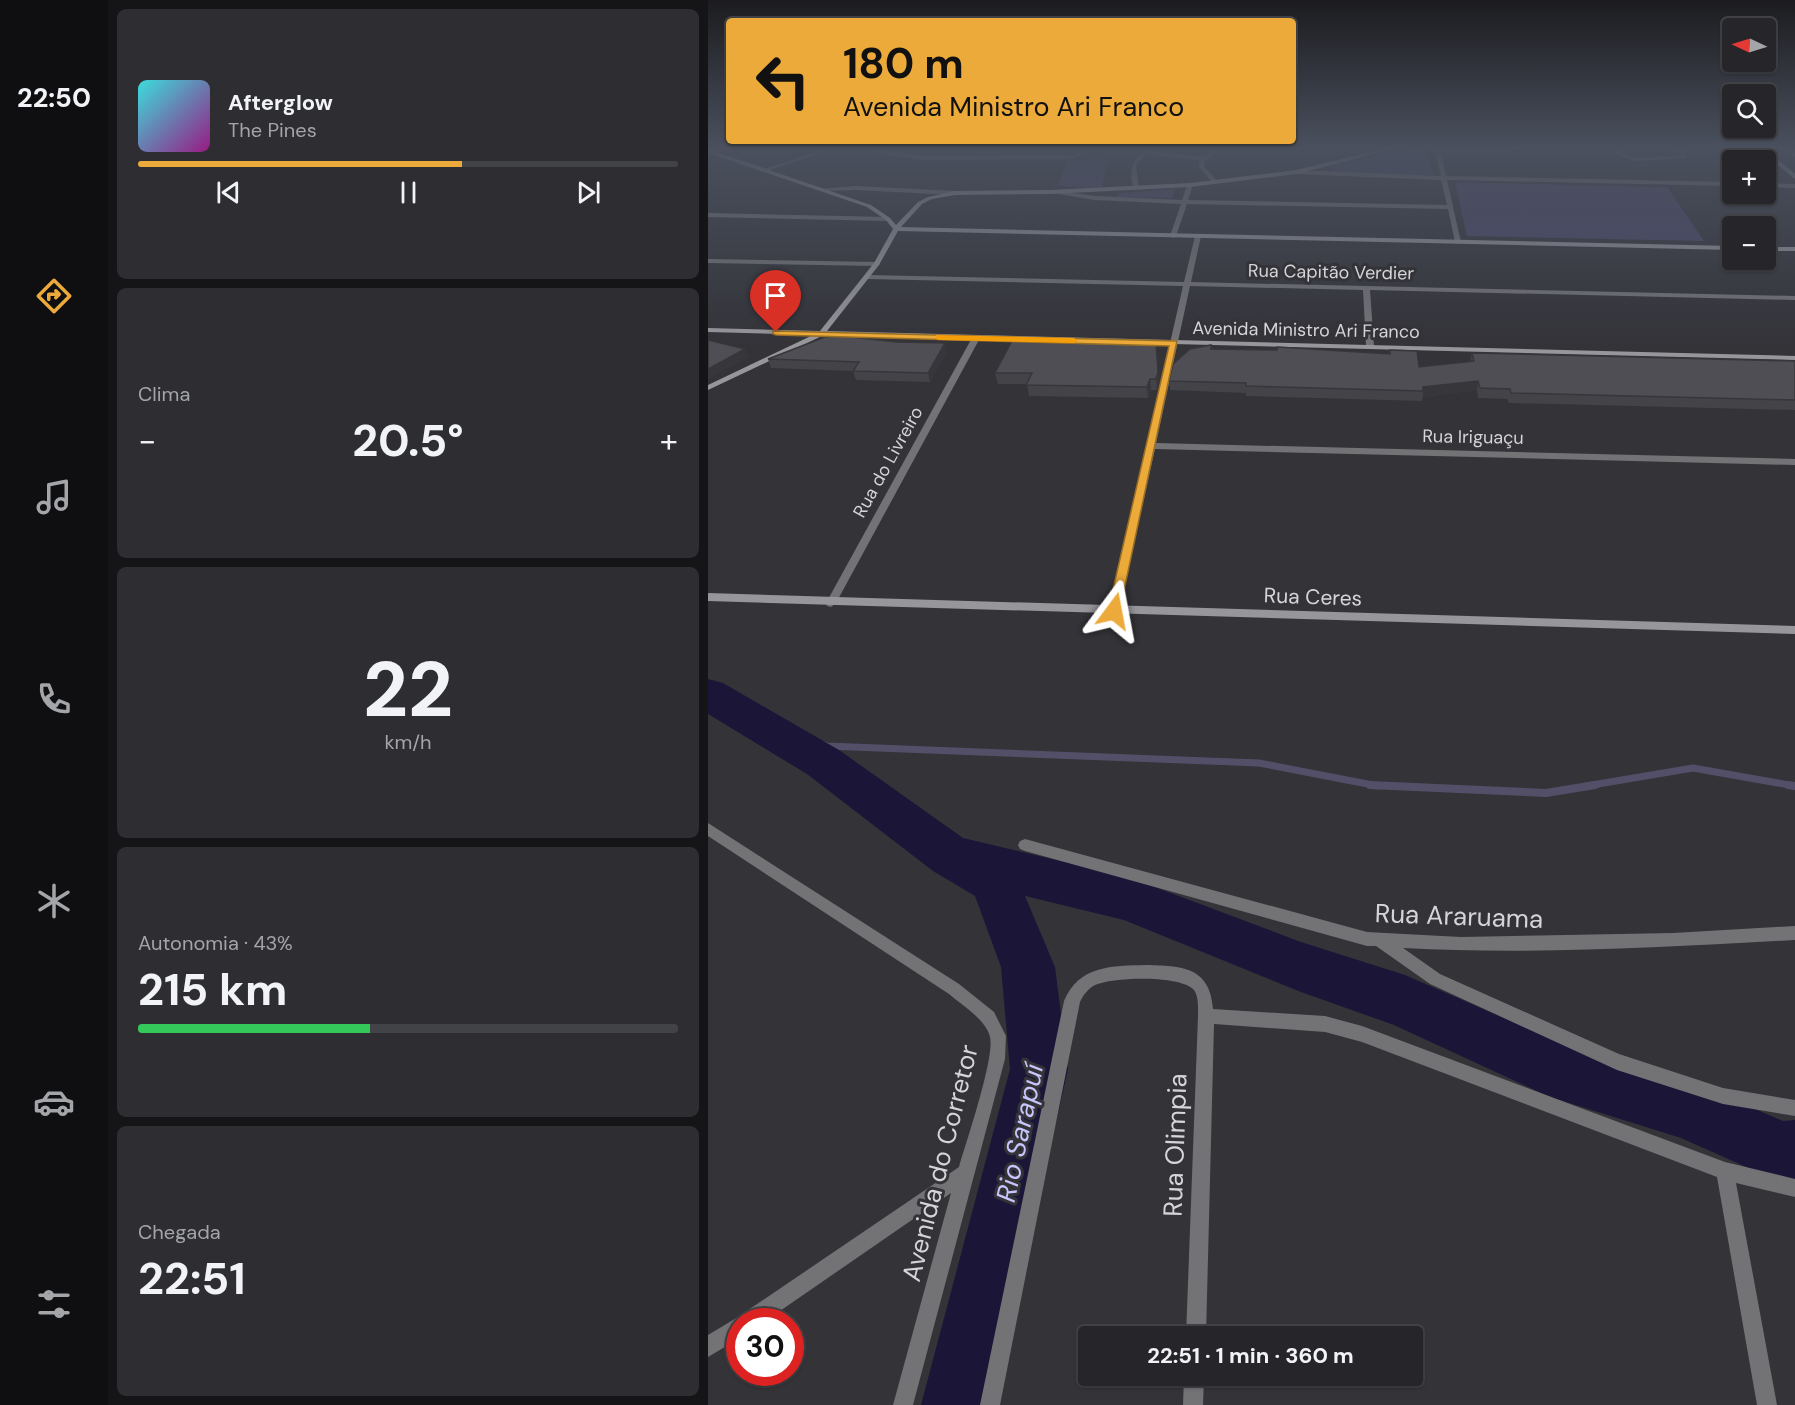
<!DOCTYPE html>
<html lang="pt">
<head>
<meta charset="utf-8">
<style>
  body { margin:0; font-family:"DM Sans",sans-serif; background:#2e2e32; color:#f1f3f6; height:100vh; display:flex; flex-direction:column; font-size:22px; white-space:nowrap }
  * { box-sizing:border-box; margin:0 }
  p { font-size:20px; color:#a4a5a8 }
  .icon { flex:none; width:33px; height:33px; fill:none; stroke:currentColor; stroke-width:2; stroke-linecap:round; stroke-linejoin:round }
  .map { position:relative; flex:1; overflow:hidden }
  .drawer { display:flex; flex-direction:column; gap:9px; padding:9px; background:#151517; width:600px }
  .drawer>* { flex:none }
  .guide { position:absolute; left:18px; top:18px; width:570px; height:126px; border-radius:6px; box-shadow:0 2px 4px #0004,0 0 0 2px #424347; background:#ebaa39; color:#111; overflow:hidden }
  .needle { width:39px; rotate:274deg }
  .fabs { position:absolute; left:1014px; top:18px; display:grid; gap:12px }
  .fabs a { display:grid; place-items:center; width:54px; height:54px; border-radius:6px; background:#26262a; box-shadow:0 2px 4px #0004,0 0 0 2px #424347; font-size:30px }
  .speed { position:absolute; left:18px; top:1308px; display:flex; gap:12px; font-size:30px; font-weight:700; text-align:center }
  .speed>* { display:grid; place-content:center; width:78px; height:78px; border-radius:50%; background:#26262a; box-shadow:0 2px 4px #0004,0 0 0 2px #424347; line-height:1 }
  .speed .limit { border:9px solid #d22; background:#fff; color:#111 }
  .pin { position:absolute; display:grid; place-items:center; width:51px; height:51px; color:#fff; margin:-62px -26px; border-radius:50% 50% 50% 0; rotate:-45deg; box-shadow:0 0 6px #0007 }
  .pin .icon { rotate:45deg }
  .me { position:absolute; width:66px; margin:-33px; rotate:13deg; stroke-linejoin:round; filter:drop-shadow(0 0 4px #0008) }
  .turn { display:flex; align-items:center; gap:21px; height:126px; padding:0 18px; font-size:27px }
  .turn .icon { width:78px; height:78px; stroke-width:2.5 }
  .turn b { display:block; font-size:42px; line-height:51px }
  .big { font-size:45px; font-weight:700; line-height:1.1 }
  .drawer .card { flex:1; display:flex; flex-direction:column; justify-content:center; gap:9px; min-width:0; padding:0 21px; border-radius:9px; background:#2e2e32 }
  .drawer .dial { align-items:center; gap:0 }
  .dial b { font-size:78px; line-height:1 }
  .song { display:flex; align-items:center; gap:18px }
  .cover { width:72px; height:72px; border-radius:9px; background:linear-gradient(135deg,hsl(180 70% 55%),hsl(310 70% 35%)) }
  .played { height:6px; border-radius:3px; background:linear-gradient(90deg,#ebaa39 60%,#424347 60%) }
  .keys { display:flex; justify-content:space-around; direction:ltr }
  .heat { display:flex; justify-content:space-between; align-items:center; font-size:33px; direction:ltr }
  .charge { height:9px; border-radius:4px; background:linear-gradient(90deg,#34c759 43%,#424347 0) }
  .trip { position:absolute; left:370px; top:1326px; width:345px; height:60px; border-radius:6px; background:#26262a; box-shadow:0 2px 4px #0004,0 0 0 2px #424347; font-weight:700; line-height:60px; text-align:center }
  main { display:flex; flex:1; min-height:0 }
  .tabs { display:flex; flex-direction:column; width:108px; justify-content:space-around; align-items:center; background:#0f0f11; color:#a4a5a8 }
  .tabs .icon { width:42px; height:42px }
  .tabs .on { color:#ebaa39 }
  .tabs b { font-size:27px; color:#f1f3f6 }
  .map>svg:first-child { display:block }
  .green { fill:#484668 }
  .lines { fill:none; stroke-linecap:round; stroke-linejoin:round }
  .stream-far1 { stroke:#534f68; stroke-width:7 }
  .stream { stroke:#534f68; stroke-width:8 }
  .river { fill:#1b1638; fill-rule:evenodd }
  .street { fill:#737376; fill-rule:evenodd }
  .secondary { fill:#96969b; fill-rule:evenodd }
  .wall { fill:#434348 }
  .shaded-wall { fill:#37373b }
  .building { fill:#4e4e54; stroke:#37373b; stroke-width:1.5 }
  .route { fill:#ebaa39; stroke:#996e25; stroke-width:1.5 }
  .slow { fill:#f59e0b }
  .labels { text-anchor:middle; stroke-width:6; stroke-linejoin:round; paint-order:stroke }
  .far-street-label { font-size:18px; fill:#d5d5d9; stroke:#333338 }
  .street-label { font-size:21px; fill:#d5d5d9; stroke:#333338 }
  .near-street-label { font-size:26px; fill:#d5d5d9; stroke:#333338 }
  .near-water-label { font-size:27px; font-style:italic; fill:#c7c5fb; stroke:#333338 }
</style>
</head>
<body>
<main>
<nav class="tabs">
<b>22:50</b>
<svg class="icon on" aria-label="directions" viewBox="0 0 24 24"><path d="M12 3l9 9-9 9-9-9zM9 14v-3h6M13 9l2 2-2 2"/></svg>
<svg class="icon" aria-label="music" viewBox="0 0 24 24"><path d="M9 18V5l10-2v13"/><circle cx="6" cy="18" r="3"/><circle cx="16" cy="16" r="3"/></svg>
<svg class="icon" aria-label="phone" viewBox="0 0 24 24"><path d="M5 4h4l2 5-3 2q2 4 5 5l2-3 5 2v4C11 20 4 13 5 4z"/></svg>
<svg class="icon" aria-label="climate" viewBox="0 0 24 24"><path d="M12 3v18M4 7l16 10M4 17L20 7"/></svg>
<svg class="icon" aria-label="car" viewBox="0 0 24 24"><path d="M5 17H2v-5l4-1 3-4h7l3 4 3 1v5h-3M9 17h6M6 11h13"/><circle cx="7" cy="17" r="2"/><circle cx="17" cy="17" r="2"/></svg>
<svg class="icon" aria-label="filters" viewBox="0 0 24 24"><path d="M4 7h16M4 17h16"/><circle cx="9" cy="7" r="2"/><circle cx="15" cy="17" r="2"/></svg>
</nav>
<section class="drawer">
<div class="card">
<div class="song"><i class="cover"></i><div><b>Afterglow</b><p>The Pines</p></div></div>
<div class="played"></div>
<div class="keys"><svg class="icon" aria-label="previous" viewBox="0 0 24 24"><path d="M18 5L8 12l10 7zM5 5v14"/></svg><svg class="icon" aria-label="pause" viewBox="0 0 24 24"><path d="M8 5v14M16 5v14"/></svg><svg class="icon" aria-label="next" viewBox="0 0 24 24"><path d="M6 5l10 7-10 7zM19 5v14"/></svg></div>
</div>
<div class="card"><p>Clima</p>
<div class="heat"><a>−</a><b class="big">20.5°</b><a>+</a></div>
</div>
<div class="card dial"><b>22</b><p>km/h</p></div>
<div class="card"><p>Autonomia · 43%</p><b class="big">215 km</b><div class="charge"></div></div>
<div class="card"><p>Chegada</p><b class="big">22:51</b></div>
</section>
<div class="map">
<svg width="1087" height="1405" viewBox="0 0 1087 1405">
  <rect width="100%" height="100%" fill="#333338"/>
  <g class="green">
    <path d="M716,146L726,175L624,173V165Z"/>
    <path d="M400,159L394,188L350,186L359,160Z"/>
    <path d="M747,182L959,187L996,241L759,236Z"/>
    <path d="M467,189L464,198L408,197L412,193Z"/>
  </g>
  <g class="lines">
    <g class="stream-far1">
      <path d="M60,730L119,746L551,763L670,786"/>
      <path d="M878,786L985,768L1087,786"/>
    </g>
    <g class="stream">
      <path d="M662,785L838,793L887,785"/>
      <path d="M1080,785L1087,786"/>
    </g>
    <path class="river" d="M0,679L15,683L131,750L255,838L420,877L593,942L697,975L846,1040L979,1080L1075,1121L1087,1120V1182L1074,1183L973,1138L842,1097L686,1025L593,992L416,920L317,896L347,967L360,1069L285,1405H213L302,1069L293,967L267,896L225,871L99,774L0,714Z"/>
    <g class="street">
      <path d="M126,146H135L58,171L53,170Z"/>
      <path d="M152,146L214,156L365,155L369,153L370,146H376L373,155L366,159L214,160L178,155Z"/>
      <path d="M442,146L445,148L441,151L496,157L501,153L502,146H508L507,154L497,161L496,166L510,182L505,183L491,167L492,160L438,154L428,165L431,189L426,190C420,170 424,157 442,146Z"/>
      <path d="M723,146H729L732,150L832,146L796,152L733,153L738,176L1024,182V186L739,180L753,242L750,244L747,242L740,209L479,204L468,236L465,238L462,236L473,204L387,200L339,192L342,190L387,196L474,200L479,185L482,183L485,185L480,200L739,205L733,180L588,174L585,172L588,170L733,176L727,152Z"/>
      <path d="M904,146H910L913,153L927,157L973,156L966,146H972L980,158L927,161L909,155Z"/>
      <path d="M1058,183L1087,184V188L1058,187Z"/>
      <path d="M148,186L247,191L250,193L247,195L148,190L115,191L112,189Z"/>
      <path d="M0,213L180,217L183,219L180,221L0,217Z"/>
      <path d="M490,234L493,236L483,282L1087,296V300L662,290L666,346L662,348L658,346L655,290L482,286L448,443L1087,459V465L447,449L411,611L406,615L402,614L401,611L475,286L159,279L156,277L159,275L476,282L487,236Z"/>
      <path d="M0,259L169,262L172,264L169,266L0,263Z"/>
      <path d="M265,336L272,338L128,603L123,607L119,606L118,603Z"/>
      <path d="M0,823L251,984L286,1012L298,1036L297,1059L205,1405H185L243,1193L56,1322H32V1338L0,1357V1335L30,1317L251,1167C258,1143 287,1057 282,1037C278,1019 253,1005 241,994L0,836Z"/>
      <path d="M317,839L659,932L753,937L965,933L1087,926V940C957,947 825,955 695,948L732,974L911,1054L1015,1088L1087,1100V1116L1015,1104L909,1070L722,984L668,946H659L317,851L312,849L310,845L312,841Z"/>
      <path d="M438,965C473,966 502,966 505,1009L617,1016L654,1026L1017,1162L1087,1179V1197L1028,1183L1069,1405H1049L1009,1177L654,1042L617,1032L506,1024L498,1336H478L490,1016C490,1008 491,995 485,989C470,975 405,977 387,985C380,989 375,995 372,1002L292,1405H272L356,1001C371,965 404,966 438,965Z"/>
      <path d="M476,1376H496L495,1405H475Z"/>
    </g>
    <g class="secondary">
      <path d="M688,146H698L588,174L482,187L341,194L247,195L224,199L214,204L193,227L1024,246V250L190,231L171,265L119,331L1087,356V360L116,335L0,390V385L105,335L0,332V328L112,331L166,263L185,229L178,220L159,207L0,153V149L163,205L182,218L188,225L210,202L220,197L247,191L341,190L482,183L588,170Z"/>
      <path d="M1047,146H1053L1087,174V179Z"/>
      <path d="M1073,146H1079L1087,152V157Z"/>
      <rect x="1058" y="247" width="29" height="4"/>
      <path d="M0,593L1087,626V634L0,601Z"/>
    </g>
  </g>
  <g class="wall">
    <path d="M448,343L451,383L449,390H443L440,398L321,396L319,384H290L287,373Z"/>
    <path d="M503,345L504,349L681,354L682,350L711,367L762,362L764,353L1087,361V410L801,403L799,399L770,398L769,390L715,397L714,401L538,396V393L462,390L461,381Z"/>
    <path d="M239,351L222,382L148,380L145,371L63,368L60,359Z"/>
  </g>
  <g class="shaded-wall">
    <path d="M237,343L239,351L222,382L220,373Z"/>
    <path d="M448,343L451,383L449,390L448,379Z"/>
    <path d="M37,349L41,357L0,379V369Z"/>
    <path d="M442,379L443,390L440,398L439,387Z"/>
    <path d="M770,381L769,390L715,397V387Z"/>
  </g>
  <g class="building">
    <path d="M134,336L189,342L237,343L220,373L145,371L151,362L60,359L117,337Z"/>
    <path d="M305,339L448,343L450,372L448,379H442L439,387L318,385L324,373H287Z"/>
    <path d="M0,340L37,349L0,369Z"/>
    <path d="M503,345V349L569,350V347L682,354V350L709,351L711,367L766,361L764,353L1087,361V400L803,393L802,389L772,388L770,381L715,387V391L538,386V383L461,381L465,364L482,349Z"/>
  </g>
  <linearGradient id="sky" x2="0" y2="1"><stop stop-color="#1c1c1f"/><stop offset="0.43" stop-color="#4a505e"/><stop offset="1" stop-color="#4a505e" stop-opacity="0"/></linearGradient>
  <rect width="1087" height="343" fill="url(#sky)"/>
  <path class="route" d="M65,331L469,341L411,614H402L400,611L461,346L68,335L65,334Z"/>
  <path class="slow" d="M228,335L366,338L370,341L366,343L231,340L228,339Z"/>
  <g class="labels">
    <g class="far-street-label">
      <text transform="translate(623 272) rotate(1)" y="6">Rua Capitão Verdier</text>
      <text transform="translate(598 330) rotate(1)" y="6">Avenida Ministro Ari Franco</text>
      <text transform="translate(765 437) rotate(1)" y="6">Rua Iriguaçu</text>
      <text transform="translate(180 462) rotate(-61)" y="6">Rua do Livreiro</text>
    </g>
    <g class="street-label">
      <text transform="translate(605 597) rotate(2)" y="7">Rua Ceres</text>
    </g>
    <g class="near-street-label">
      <text transform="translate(751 916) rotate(2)" y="9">Rua Araruama</text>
      <text transform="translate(467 1145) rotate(-88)" y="9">Rua Olimpia</text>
      <text transform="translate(232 1163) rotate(-76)" y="9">Avenida do Corretor</text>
    </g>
    <g class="near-water-label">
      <text transform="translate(312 1133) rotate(-78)" y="9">Rio Sarapuí</text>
    </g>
  </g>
</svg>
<div class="fabs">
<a><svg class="needle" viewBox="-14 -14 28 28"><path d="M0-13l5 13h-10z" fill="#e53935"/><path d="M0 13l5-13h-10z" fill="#a4a5a8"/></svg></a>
<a><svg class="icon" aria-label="search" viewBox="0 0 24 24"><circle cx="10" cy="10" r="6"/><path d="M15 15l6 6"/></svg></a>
<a>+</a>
<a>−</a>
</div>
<div class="speed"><div class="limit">30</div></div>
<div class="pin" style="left:68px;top:332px;background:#d93025"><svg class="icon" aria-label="arrive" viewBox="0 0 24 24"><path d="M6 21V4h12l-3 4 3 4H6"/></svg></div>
<svg class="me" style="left:406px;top:611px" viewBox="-20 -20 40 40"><path d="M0-17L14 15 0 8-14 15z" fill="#ebaa39" stroke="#fff" stroke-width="4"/></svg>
<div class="trip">22:51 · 1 min · 360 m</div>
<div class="guide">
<div class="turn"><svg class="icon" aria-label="left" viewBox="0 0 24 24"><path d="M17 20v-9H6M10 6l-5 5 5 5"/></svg><div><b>180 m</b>Avenida Ministro Ari Franco</div></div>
</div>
</div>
</main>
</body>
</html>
